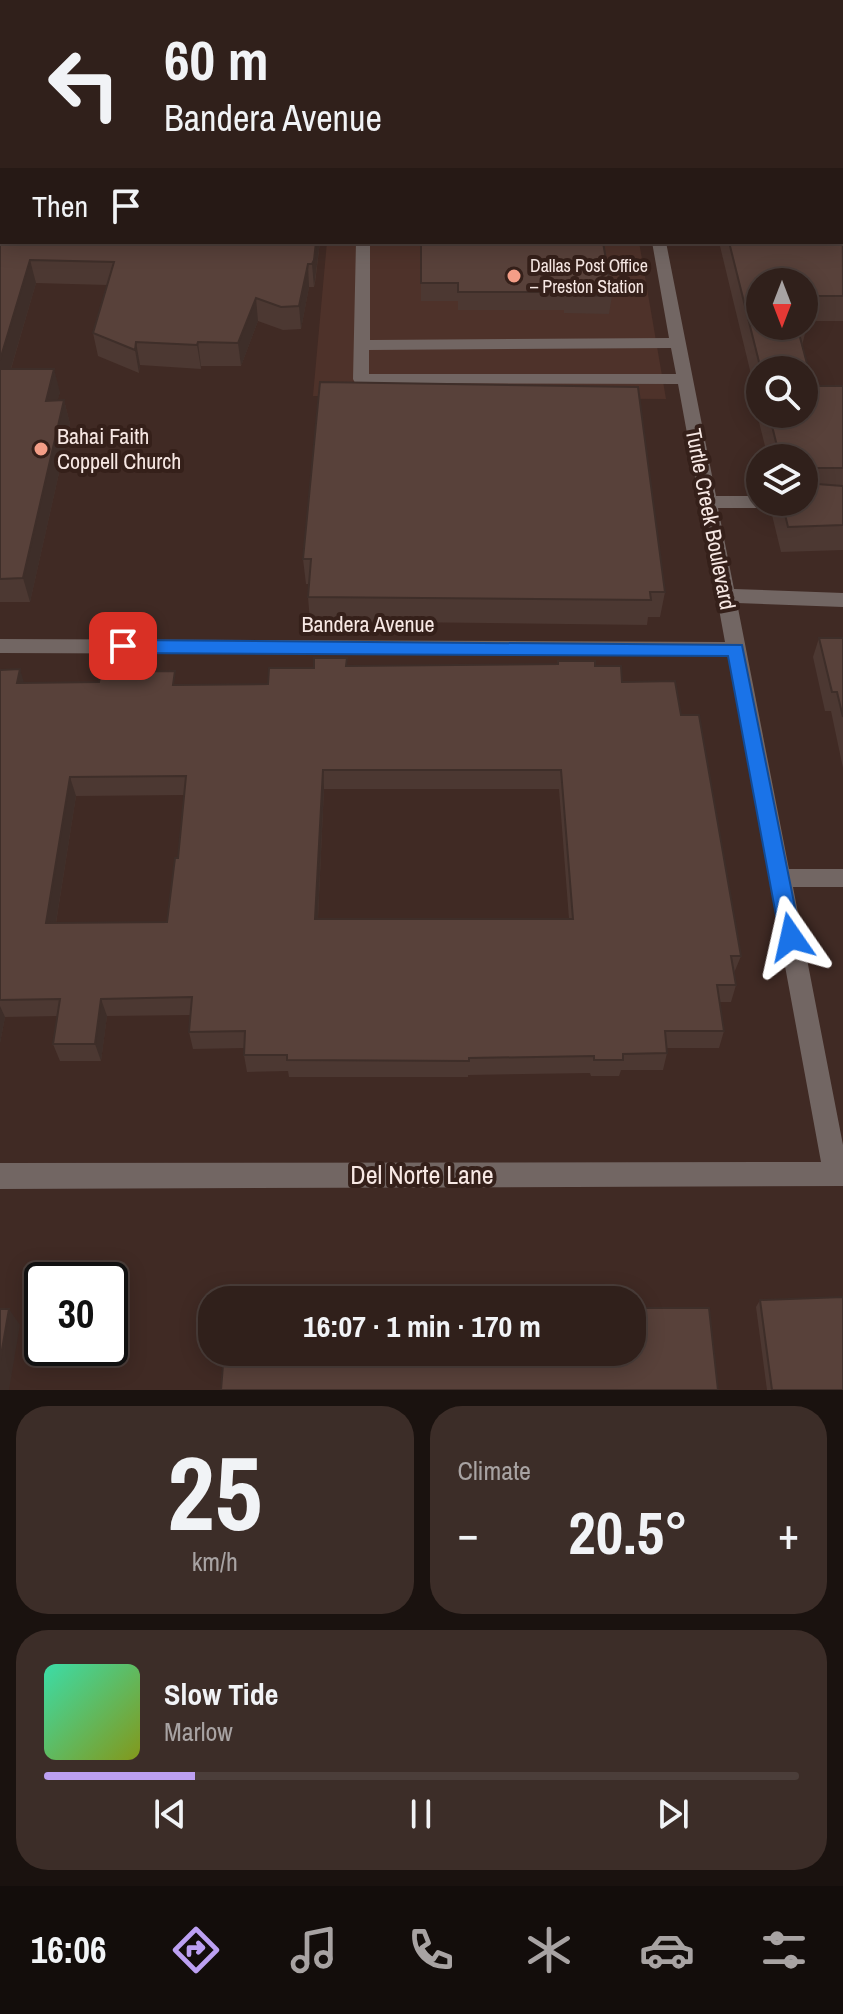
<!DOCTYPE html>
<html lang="en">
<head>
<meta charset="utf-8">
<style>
  body { margin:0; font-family:"Archivo Narrow",sans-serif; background:#3c2d28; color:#f1f3f6; height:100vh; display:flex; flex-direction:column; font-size:30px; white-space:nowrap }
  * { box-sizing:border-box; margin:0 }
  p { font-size:26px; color:#a8a3a3 }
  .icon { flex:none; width:44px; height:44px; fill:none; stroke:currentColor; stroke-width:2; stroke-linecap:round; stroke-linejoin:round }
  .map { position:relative; height:1390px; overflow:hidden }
  .sheet { display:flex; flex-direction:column; gap:16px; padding:16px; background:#1a120f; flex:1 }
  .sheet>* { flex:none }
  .guide { position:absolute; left:0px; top:0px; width:844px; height:244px; box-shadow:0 4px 20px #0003,0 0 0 2px #4b3e3a; background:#30201b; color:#f1f3f6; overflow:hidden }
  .needle { width:52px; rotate:180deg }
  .tools { position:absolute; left:746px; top:268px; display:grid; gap:16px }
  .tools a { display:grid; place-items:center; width:72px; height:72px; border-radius:50%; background:#30201b; box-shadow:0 4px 20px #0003,0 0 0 2px #4b3e3a; font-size:40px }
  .speed { position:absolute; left:24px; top:1262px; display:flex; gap:16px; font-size:40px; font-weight:700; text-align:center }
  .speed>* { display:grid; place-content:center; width:104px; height:104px; border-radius:50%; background:#30201b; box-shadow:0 4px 20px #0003,0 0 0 2px #4b3e3a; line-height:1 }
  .speed .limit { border:4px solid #111; border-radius:12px; background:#fff; color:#111 }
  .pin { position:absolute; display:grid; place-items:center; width:68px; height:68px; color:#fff; margin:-34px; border-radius:16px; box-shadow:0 4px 12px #0006 }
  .me { position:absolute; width:88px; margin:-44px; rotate:349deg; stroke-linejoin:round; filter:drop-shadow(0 0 6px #0008) }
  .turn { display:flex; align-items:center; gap:28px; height:168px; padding:0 32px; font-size:36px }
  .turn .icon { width:104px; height:104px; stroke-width:2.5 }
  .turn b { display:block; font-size:56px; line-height:68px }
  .then { display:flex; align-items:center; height:76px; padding:0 32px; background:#0003; gap:16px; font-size:30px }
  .big { font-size:60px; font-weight:700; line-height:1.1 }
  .sheet .card { flex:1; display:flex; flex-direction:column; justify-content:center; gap:12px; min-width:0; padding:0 28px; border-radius:32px; background:#3c2d28 }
  .sheet .dial { align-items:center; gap:0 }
  .dial b { font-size:104px; line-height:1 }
  .song { display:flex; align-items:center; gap:24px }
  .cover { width:96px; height:96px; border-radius:12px; background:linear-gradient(135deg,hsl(160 70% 55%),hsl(70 70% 35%)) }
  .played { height:8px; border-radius:4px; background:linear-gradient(90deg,#bca0f2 20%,#4b3e3a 20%) }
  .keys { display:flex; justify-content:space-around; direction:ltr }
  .heat { display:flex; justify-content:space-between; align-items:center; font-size:44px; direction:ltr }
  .sheet .tiles { flex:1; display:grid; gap:16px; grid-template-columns:1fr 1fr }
  .card:last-child { grid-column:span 2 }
  .trip { position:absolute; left:198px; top:1286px; width:448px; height:80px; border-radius:32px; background:#30201b; box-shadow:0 4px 20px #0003,0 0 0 2px #4b3e3a; font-weight:700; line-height:80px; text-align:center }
  .tabs { display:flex; height:128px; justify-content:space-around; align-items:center; background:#130d0b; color:#a8a3a3 }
  .tabs .icon { width:56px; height:56px }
  .tabs .on { color:#bca0f2 }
  .tabs b { font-size:36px; color:#f1f3f6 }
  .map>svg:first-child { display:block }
  .built { fill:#4e322a }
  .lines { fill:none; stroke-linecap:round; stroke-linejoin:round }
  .minor { fill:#726663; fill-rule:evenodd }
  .major { fill:#b39b95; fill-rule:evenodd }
  .wall { fill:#4c3832; fill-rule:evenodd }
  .shaded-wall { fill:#3e2e29 }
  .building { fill:#58413a; stroke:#3e2e29; stroke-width:2; fill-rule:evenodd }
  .route { fill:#1a73e8; stroke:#114b97; stroke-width:2 }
  .poi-dot { fill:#f49e87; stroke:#35201a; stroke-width:3 }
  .labels { text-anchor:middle; stroke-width:8; stroke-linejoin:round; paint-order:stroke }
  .far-poi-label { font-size:18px; fill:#f7e8e4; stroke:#35201a; text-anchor:start }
  .poi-label { font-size:22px; fill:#f7e8e4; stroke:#35201a; text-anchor:start }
  .street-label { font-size:22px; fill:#f7e8e4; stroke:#35201a }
  .near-street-label { font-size:26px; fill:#f7e8e4; stroke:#35201a }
</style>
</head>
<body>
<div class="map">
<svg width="843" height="1390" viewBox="0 0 843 1390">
  <rect width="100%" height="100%" fill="#402a24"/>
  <path class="built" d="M327,242H639L666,399L313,396Z"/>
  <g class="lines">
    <g class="minor">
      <path d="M2,36V48L0,49V37Z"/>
      <rect x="0" y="83" width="2" height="8"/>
      <path d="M356,242H370V340L669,338L652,242H666L716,496H760V502H769L760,508H718L734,589L843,593V607L737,603L789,869H843V887H793L843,1145V1186L0,1189V1163L821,1162L728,656L0,653V639L725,642L678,384L355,383L353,379ZM671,348L676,374H369V350Z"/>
    </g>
    <g class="major">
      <path d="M0,0H7L8,2H2L0,6Z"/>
      <path d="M497,0H843V5L842,2H496Z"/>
      <rect x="0" y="20" width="2" height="8"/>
      <rect x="842" y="21" width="1" height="8"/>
    </g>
  </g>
  <g class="wall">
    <path d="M843,43V321H808L802,346L813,386H843V550L781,552L772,515L776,502H804V458H768L754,402L756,395L719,242H842ZM804,282V326H760ZM760,370H804V414H760Z"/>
    <path d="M0,124L2,242H320L315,283L314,287H309L301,329L283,330L258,321L241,366H201V369L140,365L139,373L98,356L93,333L107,285L36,283L11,369L60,392L57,401L64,400L70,424L30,602H0Z"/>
    <path d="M421,242L612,296L609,314L564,313V310H458V301H421Z"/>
    <path d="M320,382L665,592L660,617H648L647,625L310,621L308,597L309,584H306L303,559Z"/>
    <path d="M819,638H843V768L831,711H825L813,657Z"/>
    <path d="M347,658V666H595L681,715L741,956L734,973L736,985L731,1002H720L724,1031L719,1048H667V1053L663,1070H621L619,1076H591L590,1073L468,1075V1077H289L288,1071L247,1072L244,1055V1048L193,1049L189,1032L191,1015L107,1016L101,1061H60L53,1044L57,1016L5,1017L0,1043V670L24,683L177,685L268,684L314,668ZM324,789H559L569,919H318ZM184,795L178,858L167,922L56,923L76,796Z"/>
    <path d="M760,1300L843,1390H767L756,1307Z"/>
  </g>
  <g class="shaded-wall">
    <path d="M316,242H320L314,287L312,264Z"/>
    <path d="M30,260L36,283L4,392L0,378V360Z"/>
    <path d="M308,264L309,287L301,329L299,306Z"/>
    <path d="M256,298L258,321L241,366L238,343Z"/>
    <path d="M136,342L140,365L139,373L135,350Z"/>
    <path d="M198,342L201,366V369L197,345Z"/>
    <path d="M54,369L60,392L51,424L46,401Z"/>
    <path d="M64,400L70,424L30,602L23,578Z"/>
    <path d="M811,468L804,493V475Z"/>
    <path d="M20,669L26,689L17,683Z"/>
    <path d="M323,770L324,789L317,937L315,919Z"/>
    <path d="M70,777L76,796L53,941L46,923Z"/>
    <path d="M101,999L107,1016L101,1061L95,1044Z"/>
    <path d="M0,1006L5,1017L0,1043Z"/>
    <path d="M9,1309L20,1325L9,1390H0V1361Z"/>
  </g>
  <g class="building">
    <path d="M842,43L843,296H804V282H760V326H797L813,386H843V468H811L808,474L804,475V458H780L769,414H804V370H761L729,242H842Z"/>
    <path d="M2,118V242H316L314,260L312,264H308L299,306L281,307L256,298L238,343L198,342L197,345L136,342L135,350L93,333L114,262L30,260L0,360V124Z"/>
    <path d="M421,242H603L612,296L566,295V292H458V283H421Z"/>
    <path d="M804,308L808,322H804Z"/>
    <path d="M0,369H54L46,401L64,400L23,578L0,579Z"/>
    <path d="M320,382L638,387L665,592H650L651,600L308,597L311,559H303Z"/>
    <path d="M804,483L843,486V525L788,527L782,502H804Z"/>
    <path d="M819,638H843V717L837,692H832Z"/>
    <path d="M314,658H347L346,666L558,664V661H595V666H621L622,682L675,681L681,715H699L741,956H731L736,985H717L724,1031H665L667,1053L623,1054V1060H594V1056L469,1058V1061L287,1060V1055H244L245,1031L189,1032L192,997L101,999L95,1044H53L60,999L0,1000V670L20,669L17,683L99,682L101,672L175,671L173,685L268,684L269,668H314ZM323,770H561L573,919H315ZM186,776L178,858H175L167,922L46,923L70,777Z"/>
    <path d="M843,1297V1390H772L760,1300Z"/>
    <path d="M632,1308H709L718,1390H221L224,1352H632Z"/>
    <path d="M0,1309H9L0,1361Z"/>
  </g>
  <path class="route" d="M123,640L742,645L801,937L798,943L791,946L783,943L780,937L728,656L123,653L114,646Z"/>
  <g class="poi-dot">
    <circle cx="514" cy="276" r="8"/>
    <circle cx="41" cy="449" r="8"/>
  </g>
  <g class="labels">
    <g class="far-poi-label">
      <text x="530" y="272">Dallas Post Office<tspan x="530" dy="21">– Preston Station</tspan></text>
    </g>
    <g class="poi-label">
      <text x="57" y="444">Bahai Faith<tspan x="57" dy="25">Coppell Church</tspan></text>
    </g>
    <g class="street-label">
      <text transform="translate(711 519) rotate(79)" y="8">Turtle Creek Boulevard</text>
      <text x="368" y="632">Bandera Avenue</text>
    </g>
    <g class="near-street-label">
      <text x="422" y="1184">Del Norte Lane</text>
    </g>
  </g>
</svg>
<div class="tools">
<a><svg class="needle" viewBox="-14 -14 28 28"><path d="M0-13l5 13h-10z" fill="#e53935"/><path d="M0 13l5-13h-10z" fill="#a8a3a3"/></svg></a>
<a><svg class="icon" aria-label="search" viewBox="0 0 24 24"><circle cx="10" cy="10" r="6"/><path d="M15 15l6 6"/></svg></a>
<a><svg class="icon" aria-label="layers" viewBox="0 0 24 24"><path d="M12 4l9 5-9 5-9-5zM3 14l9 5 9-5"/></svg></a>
</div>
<div class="speed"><div class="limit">30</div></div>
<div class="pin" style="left:123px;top:646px;background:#d93025"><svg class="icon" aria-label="arrive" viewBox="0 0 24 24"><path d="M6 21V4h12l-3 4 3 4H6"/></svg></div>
<svg class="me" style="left:791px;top:937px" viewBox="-20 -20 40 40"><path d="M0-17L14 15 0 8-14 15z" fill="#1a73e8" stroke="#fff" stroke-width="4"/></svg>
<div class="trip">16:07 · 1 min · 170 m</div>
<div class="guide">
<div class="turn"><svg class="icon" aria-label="left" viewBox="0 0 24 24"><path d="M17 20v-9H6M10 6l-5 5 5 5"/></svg><div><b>60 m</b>Bandera Avenue</div></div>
<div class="then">Then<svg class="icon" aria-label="arrive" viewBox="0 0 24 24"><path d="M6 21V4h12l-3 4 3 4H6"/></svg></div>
</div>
</div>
<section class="sheet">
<div class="tiles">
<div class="card dial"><b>25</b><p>km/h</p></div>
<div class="card"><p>Climate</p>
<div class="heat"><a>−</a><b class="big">20.5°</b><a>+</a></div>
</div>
<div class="card">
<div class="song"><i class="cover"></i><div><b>Slow Tide</b><p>Marlow</p></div></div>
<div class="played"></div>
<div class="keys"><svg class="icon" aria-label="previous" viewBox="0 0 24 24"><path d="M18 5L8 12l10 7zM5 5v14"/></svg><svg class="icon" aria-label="pause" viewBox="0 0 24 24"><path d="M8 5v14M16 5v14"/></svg><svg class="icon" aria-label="next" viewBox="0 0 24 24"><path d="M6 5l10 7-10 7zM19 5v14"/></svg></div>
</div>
</div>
</section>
<nav class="tabs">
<b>16:06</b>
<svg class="icon on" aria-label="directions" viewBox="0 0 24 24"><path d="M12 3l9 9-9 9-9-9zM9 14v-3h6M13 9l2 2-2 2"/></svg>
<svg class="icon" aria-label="music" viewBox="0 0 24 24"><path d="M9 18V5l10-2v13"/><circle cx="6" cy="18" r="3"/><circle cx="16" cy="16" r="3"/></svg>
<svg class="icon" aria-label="phone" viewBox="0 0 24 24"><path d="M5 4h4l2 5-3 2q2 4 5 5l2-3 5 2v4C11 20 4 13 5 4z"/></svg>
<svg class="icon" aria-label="climate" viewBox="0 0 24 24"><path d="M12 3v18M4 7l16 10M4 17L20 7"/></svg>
<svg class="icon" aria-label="car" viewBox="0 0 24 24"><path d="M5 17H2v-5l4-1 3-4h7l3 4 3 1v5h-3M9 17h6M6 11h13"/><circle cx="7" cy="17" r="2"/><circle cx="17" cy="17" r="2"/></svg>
<svg class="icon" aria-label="filters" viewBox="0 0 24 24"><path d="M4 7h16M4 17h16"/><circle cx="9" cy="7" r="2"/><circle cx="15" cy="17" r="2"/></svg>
</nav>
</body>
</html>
